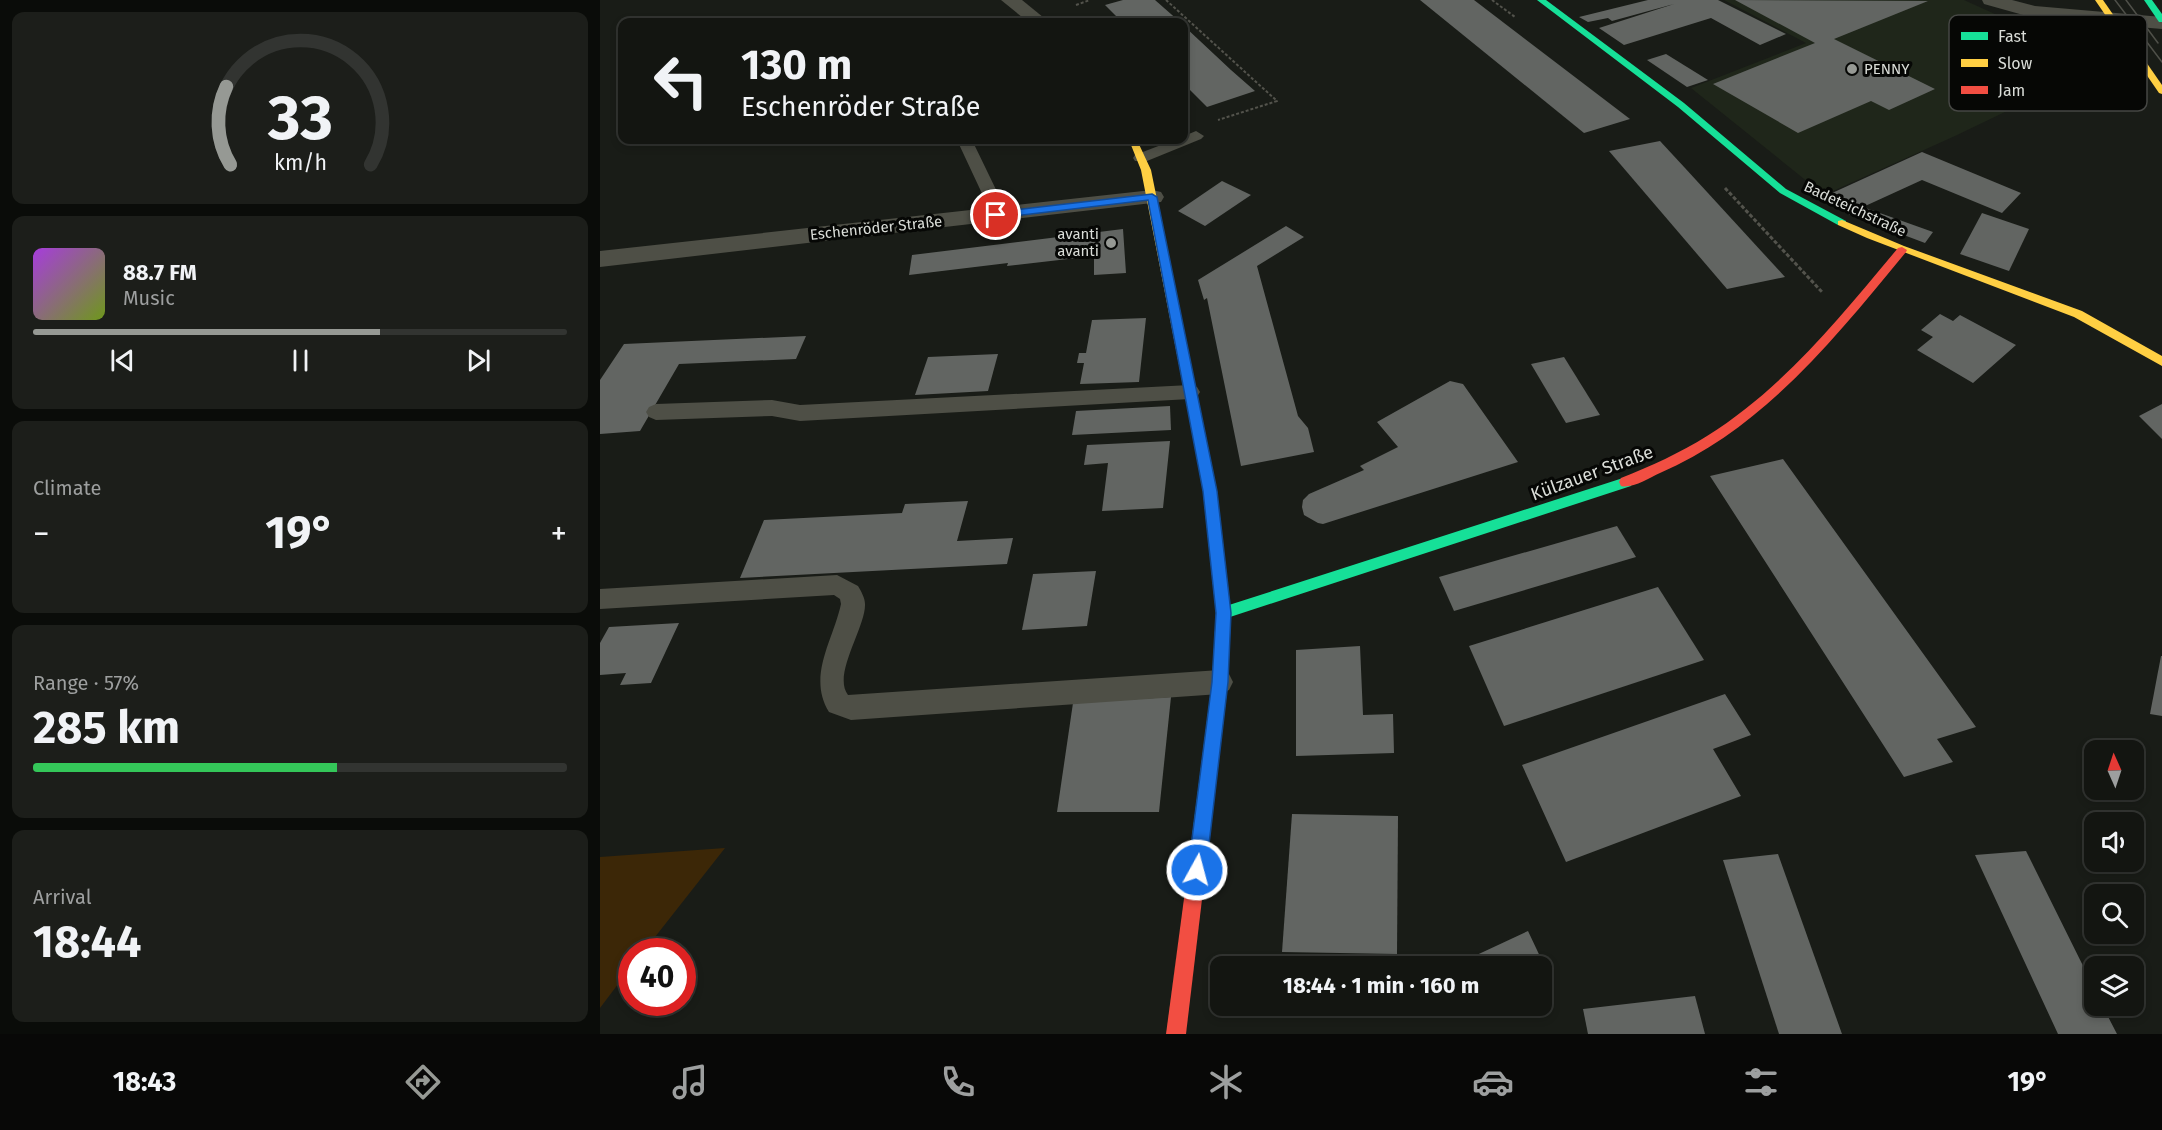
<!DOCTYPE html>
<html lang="en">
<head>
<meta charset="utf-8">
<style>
  body { margin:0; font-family:"Fira Sans",sans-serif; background:#1c1e1a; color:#f1f3f6; height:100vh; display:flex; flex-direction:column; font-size:22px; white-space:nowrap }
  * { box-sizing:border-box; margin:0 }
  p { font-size:20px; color:#9d9f9f }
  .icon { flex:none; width:33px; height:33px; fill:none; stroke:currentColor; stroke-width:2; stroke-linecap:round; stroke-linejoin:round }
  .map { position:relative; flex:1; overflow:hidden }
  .sheet { display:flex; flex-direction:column; gap:12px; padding:12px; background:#0a0c09; width:600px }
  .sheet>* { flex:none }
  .top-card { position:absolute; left:18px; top:18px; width:570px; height:126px; border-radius:12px; box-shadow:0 3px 9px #0003,0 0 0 2px #323431; background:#131511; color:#f1f3f6; overflow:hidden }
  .needle { width:39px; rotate:357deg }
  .tools { position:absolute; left:1484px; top:740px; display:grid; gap:12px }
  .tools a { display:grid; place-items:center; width:60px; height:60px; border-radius:12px; background:#131511; box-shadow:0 3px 9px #0003,0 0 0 2px #323431; font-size:30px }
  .speed { position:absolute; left:18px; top:938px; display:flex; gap:12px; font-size:30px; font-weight:700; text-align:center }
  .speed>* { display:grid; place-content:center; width:78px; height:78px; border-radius:50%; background:#131511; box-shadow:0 3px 9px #0003,0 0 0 2px #323431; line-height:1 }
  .speed .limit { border:9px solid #d22; background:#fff; color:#111 }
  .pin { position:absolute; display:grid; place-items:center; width:51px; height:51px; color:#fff; margin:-26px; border:3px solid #fff; border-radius:50%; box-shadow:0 2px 6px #0007 }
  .me { position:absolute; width:66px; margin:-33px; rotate:7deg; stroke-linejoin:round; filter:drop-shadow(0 0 4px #0008) }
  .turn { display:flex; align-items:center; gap:21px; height:126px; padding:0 24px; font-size:27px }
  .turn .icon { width:78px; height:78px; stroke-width:2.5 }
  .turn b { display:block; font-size:42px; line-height:51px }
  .big { font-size:45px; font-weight:700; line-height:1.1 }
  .sheet .tile { flex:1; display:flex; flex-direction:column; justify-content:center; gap:9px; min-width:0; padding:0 21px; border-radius:12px; background:#1c1e1a }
  .sheet .dial { align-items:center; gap:0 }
  .dial svg { height:156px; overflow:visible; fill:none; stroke:#323431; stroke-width:7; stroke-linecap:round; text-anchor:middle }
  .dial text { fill:#f1f3f6; stroke:none }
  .song { display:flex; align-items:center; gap:18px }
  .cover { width:72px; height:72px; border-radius:9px; background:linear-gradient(135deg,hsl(280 70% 55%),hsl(80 70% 35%)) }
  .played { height:6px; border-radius:3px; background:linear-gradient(90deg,#969994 65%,#323431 65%) }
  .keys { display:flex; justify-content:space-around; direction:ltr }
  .heat { display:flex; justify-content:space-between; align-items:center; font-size:33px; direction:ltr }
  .charge { height:9px; border-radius:4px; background:linear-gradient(90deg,#34c759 57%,#323431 0) }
  .trip { position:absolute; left:610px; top:956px; width:342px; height:60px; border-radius:12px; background:#131511; box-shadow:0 3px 9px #0003,0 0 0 2px #323431; font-weight:700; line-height:60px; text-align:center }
  .tab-bar { display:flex; height:96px; justify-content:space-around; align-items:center; background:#080807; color:#9d9f9f }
  .tab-bar .icon { width:42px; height:42px }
  .tab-bar .selected { color:#969994 }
  .tab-bar b { font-size:27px; color:#f1f3f6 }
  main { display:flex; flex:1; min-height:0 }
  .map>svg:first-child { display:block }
  .built { fill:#1f261a }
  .green { fill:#3c2707 }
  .building { fill:#626562 }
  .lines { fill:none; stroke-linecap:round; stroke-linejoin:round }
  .path-far1 { stroke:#53534c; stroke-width:2; stroke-dasharray:3 2; stroke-linecap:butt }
  .path { stroke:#53534c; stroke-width:3; stroke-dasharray:4 2; stroke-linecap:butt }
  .lane { fill:#4e4f46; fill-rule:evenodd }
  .street { fill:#4e4f46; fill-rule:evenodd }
  .fast { fill:#16e098; fill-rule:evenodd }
  .slow { fill:#ffcf43; fill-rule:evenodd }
  .jam { fill:#f24e42; fill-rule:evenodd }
  .tram { stroke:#4f5049; stroke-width:1.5 }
  .route { fill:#1a73e8; stroke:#114b97; stroke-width:1.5 }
  .poi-dot { fill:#969994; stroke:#060705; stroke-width:2 }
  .labels { text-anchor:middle; stroke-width:6; stroke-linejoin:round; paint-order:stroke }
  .far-poi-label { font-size:15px; fill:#daddd8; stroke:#060705; text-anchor:start }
  .far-street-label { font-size:15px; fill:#daddd8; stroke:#060705 }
  .street-label { font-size:18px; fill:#daddd8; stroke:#060705 }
  .key { fill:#060705; stroke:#464744; stroke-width:1.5 }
  .key-label { font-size:16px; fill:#daddd8 }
</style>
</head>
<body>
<main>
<section class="sheet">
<div class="tile dial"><svg viewBox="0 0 100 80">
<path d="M14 69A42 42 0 1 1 86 69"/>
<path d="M14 69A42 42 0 0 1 12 29" stroke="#969994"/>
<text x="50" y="56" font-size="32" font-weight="700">33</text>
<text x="50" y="72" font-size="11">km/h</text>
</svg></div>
<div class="tile">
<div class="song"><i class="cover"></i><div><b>88.7 FM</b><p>Music</p></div></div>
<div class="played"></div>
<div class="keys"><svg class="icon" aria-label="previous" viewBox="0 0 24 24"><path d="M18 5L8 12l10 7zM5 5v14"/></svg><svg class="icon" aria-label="pause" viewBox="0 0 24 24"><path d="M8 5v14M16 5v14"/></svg><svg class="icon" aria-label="next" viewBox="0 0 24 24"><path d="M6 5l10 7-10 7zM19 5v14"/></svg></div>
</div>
<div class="tile"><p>Climate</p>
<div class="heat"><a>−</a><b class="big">19°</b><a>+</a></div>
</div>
<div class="tile"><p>Range · 57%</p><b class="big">285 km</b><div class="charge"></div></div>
<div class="tile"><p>Arrival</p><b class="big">18:44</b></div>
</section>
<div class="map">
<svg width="1562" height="1034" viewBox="0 0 1562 1034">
  <rect width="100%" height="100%" fill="#191c17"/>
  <path class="built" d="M1124,0H1364L1505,64L1355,136L1224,195L1091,88L1206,43Z"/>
  <path class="green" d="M125,848L44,951H32L31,967L0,1008V857Z"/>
  <g class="building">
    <path d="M523,0H555L580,22H522L505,5Z"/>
    <path d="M820,0H874L1030,119L984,133Z"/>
    <path d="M1048,0H1118L1186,34L1160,45L1111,18L1024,45L999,28L1074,4L1012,21L1008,18L988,22L979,17Z"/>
    <path d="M1135,0L1328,1L1234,39L1335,89L1289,110L1271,101L1198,133L1113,84L1215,43Z"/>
    <path d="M584,26L631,70L655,91L607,107L584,84Z"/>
    <path d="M1066,54L1108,80L1087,87L1047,60Z"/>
    <path d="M1060,141L1085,168L1185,277L1127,289L1009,151Z"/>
    <path d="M1322,152L1421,193L1402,213L1322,180L1263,207L1333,232L1325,243L1248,214L1219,199Z"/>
    <path d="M622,181L651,195L605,226L578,211Z"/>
    <path d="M1382,213L1429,229L1409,271L1360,254Z"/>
    <path d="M686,226L704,237L657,266L698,416L708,428L714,452L641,466L607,298L604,300L598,280Z"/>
    <path d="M523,229L526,273L494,275V256L407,266L408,263L309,275L312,255Z"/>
    <path d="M1340,314L1353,321L1360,315L1416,345L1373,383L1317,350L1333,337L1321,330Z"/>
    <path d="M546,318L539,382L480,384L484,363H477L479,353H486L492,320Z"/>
    <path d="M206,336L196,359L79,364L40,431L0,434V380L24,344Z"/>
    <path d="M398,354L388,391L315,395L328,357Z"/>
    <path d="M964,357L1000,415L966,423L931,364Z"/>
    <path d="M850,381L863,384L918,462L723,524L718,523L704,515L702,507L703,500L709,494L764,470L760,466L798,447L777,422Z"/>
    <path d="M1562,404V439L1539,416Z"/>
    <path d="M570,406L571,430L472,435L476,411Z"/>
    <path d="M570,441L563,508L502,511L508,463L484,465L487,445Z"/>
    <path d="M1183,459L1376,727L1337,739L1353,762L1304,777L1110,476Z"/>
    <path d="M368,501L357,541L413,538L407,564L140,578L164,520L302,513L305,504Z"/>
    <path d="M1017,526L1036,557L854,611L839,577Z"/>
    <path d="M496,571L487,626L422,630L433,574Z"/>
    <path d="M1058,587L1104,660L904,726L869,646Z"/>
    <path d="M79,623L51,683L20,685L26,673L0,675V643L9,627Z"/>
    <path d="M760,646L763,715L793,714L794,753L696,756V650Z"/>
    <path d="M1561,656H1562V716L1550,714Z"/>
    <path d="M1125,694L1151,735L1113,749L1141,796L966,862L922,765Z"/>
    <path d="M571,697L559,812H457L473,703Z"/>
    <path d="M692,814L798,816L797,954L682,952Z"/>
    <path d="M1426,851L1494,988V1005H1502L1517,1034H1458L1375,855Z"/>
    <path d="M1178,854L1242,1034H1179L1123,860Z"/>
    <path d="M928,931L945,967L942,969V966H853Z"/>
    <path d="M1095,996L1105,1034H988L983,1009Z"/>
    <path d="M842,1005H866L846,1015Z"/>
  </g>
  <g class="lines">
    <g class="path-far1">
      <path d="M566,0L677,101L618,120"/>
      <path d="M892,0L915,17"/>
      <path d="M476,5L490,0"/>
    </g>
    <path class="path" d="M1125,188L1222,292"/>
    <g class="lane">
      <path d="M596,131L604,136L601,139L547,161H535L533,158L535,155L574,140H584V136Z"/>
      <path d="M357,140H372L402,202L404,215L402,219H390L386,202Z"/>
      <path d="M590,385L597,387L600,392L597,397L590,399L200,421L172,416L56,420L49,417L46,412L49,407L56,404L172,400L200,405Z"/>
      <path d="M237,575L258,586C261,591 265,598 265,604C266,627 232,675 248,695L620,670L629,674L633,682L629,690L620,694L251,720L229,712C207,676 233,641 241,604L240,599L234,595L0,609V589Z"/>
    </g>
    <g class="street">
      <path d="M401,0H422L449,22H428Z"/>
      <path d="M1382,0H1412L1435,6L1562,17V29L1434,18L1384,4Z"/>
      <path d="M552,190L561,192L564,197L561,202L0,267V251Z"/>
    </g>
    <g class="fast">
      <path d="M937,0H946L1084,103L1186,189L1246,221V225H1238L1180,193L1078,107Z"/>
      <path d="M1544,0H1552L1562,14V22H1559Z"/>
      <path d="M595,411L601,416L617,491L629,605L1026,477L1033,482L1031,486L630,617L628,682L603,891L600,897L594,900L588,897L585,891L612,682L616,613L603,491L589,416Z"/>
    </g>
    <g class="slow">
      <path d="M1495,0H1503L1562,85V94L1559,93Z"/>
      <path d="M529,140H537L551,170L601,416L595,421L589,416L541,170Z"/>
      <path d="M1242,220L1304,246L1482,311L1562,356V366L1474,317L1267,238L1238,225V221Z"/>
    </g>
    <g class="jam">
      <path d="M1302,247L1307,250L1306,252C1235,338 1164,428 1060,473C1049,478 1032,489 1021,486L1019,482L1021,478C1051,466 1080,453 1107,436C1184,388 1241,316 1298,248Z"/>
      <path d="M594,882L600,885L603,891L586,1034H566L585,891L588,885Z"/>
    </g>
    <g class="tram">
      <path d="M1515,0L1562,62"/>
      <path d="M1526,0L1558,43"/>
    </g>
  </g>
  <path class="route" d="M552,194L557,197L617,491L631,613L628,682L606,870L603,876L597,879L591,876L588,870L612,682L616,613L603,491L548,200L396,218L391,215L396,212Z"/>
  <g class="poi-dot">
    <circle cx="1252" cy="69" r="6"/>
    <circle cx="511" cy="243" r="6"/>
  </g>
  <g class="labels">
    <g class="far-poi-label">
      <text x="1264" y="74">PENNY</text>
      <text x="499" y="239" text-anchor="end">avanti<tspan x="499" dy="17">avanti</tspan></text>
    </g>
    <g class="far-street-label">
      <text transform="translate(1255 209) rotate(25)" y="5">Badeteichstraße</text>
      <text transform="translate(276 228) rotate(-6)" y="5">Eschenröder Straße</text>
    </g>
    <g class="street-label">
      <text transform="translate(992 473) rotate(-20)" y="6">Külzauer Straße</text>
    </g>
  </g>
  <rect x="1349" y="15" width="198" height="96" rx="9" class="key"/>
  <rect x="1361" y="32" width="27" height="8" fill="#16e098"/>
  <rect x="1361" y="59" width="27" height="8" fill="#ffcf43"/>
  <rect x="1361" y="86" width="27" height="8" fill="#f24e42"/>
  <g class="key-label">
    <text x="1398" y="42">Fast</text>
    <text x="1398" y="69">Slow</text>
    <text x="1398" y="96">Jam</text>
  </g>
</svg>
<div class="tools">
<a><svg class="needle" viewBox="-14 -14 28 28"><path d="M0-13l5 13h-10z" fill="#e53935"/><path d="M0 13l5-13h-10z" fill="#9d9f9f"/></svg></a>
<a><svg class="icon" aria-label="sound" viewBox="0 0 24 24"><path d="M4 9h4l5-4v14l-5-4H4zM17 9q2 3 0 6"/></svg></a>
<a><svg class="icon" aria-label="search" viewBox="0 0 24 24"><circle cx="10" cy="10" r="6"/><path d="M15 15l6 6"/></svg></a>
<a><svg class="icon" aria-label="layers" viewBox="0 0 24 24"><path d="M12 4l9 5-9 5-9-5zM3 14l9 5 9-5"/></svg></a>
</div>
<div class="speed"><div class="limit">40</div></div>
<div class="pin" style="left:396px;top:215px;background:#d93025"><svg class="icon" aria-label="arrive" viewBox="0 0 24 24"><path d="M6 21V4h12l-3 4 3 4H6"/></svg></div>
<svg class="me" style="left:597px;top:870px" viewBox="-20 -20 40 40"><circle r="17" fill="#1a73e8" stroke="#fff" stroke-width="3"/><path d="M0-11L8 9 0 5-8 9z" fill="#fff"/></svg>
<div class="trip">18:44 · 1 min · 160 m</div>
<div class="top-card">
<div class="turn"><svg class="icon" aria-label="left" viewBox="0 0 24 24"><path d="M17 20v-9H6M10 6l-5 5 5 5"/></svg><div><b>130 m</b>Eschenröder Straße</div></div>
</div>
</div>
</main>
<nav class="tab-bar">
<b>18:43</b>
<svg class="icon selected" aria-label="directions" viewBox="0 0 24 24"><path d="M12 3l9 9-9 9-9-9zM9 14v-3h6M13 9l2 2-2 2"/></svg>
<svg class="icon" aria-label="music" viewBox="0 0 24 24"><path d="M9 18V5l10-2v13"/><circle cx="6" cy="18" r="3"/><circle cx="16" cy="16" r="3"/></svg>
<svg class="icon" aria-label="phone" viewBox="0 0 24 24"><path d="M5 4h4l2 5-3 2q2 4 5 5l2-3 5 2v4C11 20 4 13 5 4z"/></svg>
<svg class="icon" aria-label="climate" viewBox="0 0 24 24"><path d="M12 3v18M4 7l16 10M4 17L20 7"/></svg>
<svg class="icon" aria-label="car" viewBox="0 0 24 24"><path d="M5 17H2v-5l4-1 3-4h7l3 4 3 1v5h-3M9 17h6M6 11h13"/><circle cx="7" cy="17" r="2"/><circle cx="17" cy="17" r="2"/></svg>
<svg class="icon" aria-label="filters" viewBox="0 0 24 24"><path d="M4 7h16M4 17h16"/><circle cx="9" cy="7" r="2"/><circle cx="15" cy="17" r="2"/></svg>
<b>19°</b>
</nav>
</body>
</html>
